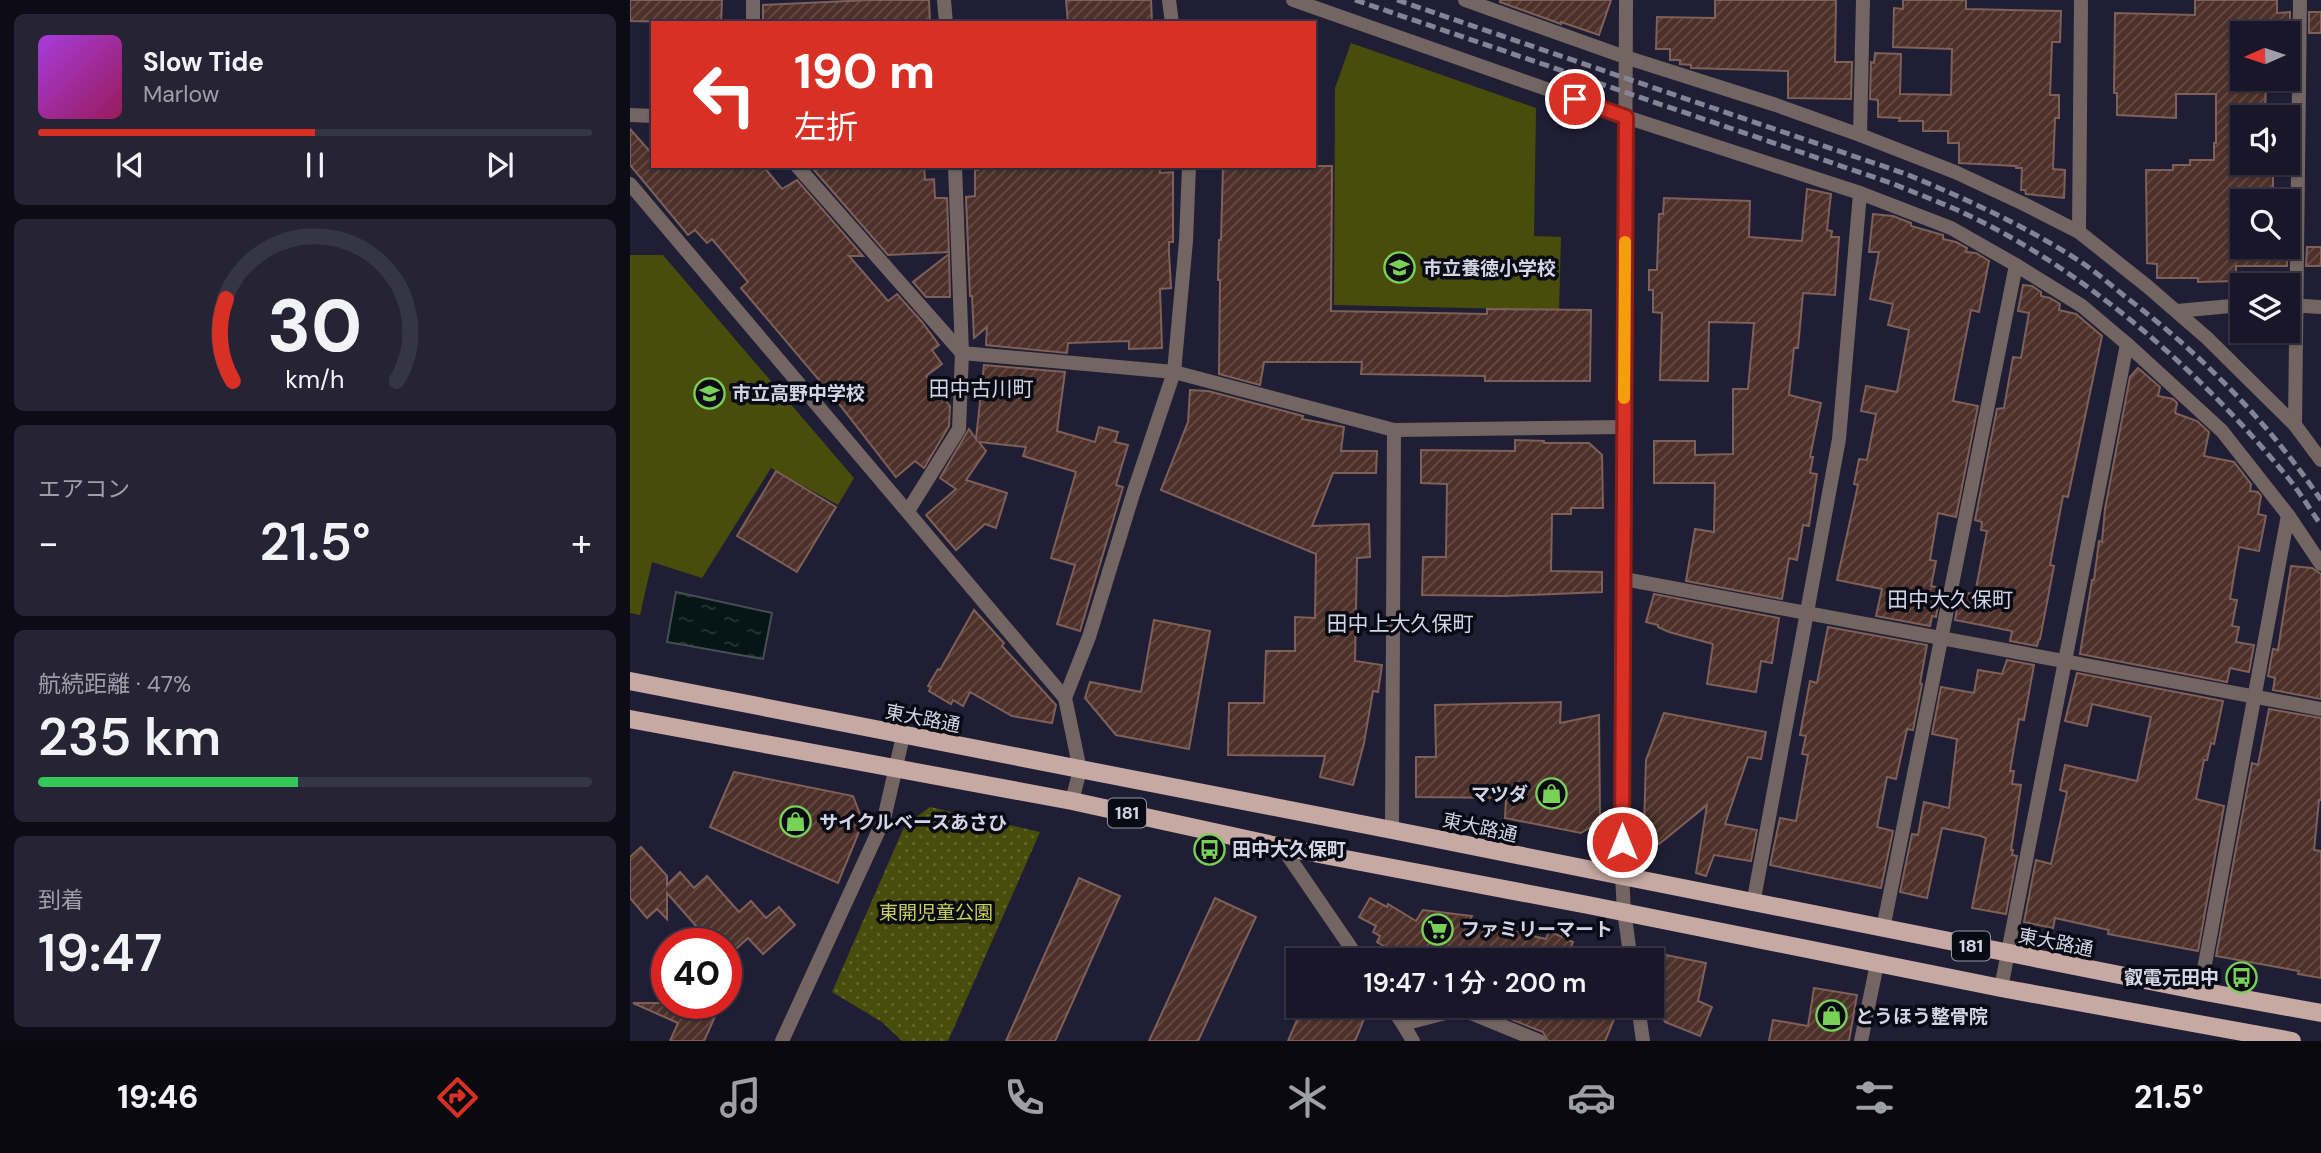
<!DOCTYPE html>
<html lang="ja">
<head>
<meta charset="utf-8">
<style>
  body { margin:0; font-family:"DM Sans","Noto Sans JP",sans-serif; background:#252334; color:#f1f3f6; height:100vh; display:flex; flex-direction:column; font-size:26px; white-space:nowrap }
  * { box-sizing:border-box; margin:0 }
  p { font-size:23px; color:#9f9fa8 }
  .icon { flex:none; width:38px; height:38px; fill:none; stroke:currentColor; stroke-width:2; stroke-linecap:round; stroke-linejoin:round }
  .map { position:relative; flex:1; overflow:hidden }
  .sheet { display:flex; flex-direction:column; gap:14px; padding:14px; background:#0d0c16; width:630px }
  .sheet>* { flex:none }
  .hud { position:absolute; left:21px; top:21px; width:665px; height:147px; border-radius:0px; box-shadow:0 2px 5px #0004,0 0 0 2px #363545; background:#d93025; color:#fff; overflow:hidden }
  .needle { width:46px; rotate:267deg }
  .fabs { position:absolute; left:1600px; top:21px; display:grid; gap:14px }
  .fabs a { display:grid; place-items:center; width:70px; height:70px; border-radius:0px; background:#181628; box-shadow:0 2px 5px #0004,0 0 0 2px #363545; font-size:35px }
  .speed { position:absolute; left:21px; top:928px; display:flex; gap:14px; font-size:35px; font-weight:700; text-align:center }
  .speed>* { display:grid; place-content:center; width:91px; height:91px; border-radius:50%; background:#181628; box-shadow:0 2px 5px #0004,0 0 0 2px #363545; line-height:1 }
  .speed .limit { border:10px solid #d22; background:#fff; color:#111 }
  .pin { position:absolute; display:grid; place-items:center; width:60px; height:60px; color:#fff; margin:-30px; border:4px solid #fff; border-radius:50%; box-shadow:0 2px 7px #0007 }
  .me { position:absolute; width:77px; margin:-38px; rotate:0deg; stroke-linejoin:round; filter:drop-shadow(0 0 5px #0008) }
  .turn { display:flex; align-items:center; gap:24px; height:147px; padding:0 28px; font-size:32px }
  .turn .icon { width:91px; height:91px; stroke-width:2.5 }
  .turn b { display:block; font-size:49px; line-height:60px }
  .big { font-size:52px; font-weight:600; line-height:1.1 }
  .sheet .widget { flex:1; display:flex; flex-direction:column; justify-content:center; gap:10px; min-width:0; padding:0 24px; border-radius:10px; background:#252334 }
  .sheet .dial { align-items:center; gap:0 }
  .dial svg { height:182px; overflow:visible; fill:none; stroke:#363545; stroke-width:7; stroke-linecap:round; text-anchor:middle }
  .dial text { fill:#f1f3f6; stroke:none }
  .song { display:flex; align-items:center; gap:21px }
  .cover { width:84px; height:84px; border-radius:10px; background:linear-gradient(135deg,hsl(280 70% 55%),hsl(330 70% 35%)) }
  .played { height:7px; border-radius:4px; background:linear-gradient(90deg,#d93025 50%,#363545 50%) }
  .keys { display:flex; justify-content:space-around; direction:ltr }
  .heat { display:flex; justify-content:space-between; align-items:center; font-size:38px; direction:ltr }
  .charge { height:10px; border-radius:5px; background:linear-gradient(90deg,#34c759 47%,#363545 0) }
  .trip { position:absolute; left:656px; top:948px; width:378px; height:70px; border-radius:0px; background:#181628; box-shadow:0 2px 5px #0004,0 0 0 2px #363545; font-weight:600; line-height:70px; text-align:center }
  .tab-bar { display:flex; height:112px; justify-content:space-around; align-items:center; background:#0a0910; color:#9f9fa8 }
  .tab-bar .icon { width:49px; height:49px }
  .tab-bar .current { color:#d93025 }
  .tab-bar b { font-size:32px; color:#f1f3f6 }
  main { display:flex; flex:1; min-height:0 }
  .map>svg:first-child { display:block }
  .grass { fill:#494d0b }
  .park { fill:url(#park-dots) }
  .water { fill:url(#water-ripples); stroke:#444e53; stroke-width:2 }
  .building { fill:url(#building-hatch); stroke:#7f6058; stroke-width:2 }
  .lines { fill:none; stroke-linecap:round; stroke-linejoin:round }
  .minor { stroke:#736561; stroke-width:14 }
  .tertiary { stroke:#736561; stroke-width:14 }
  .primary { stroke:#c6a9a2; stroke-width:18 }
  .rail { stroke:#858497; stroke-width:5; stroke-dasharray:10 5; stroke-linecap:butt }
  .route-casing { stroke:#8d1f18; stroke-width:18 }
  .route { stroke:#d93025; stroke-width:12 }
  .slow { stroke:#f59e0b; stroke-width:12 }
  .labels { text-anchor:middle; stroke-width:7; stroke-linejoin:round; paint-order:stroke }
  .shield { fill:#0a0a14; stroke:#9797a6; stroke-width:2 }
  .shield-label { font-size:18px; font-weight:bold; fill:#d4d4e4 }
  .poi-label { font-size:19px; font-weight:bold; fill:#d4d4e4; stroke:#0a0a14; text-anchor:start }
  .street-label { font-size:19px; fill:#d4d4e4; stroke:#0a0a14 }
  .park-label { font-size:19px; fill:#c8d161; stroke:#0a0a14 }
  .neighbourhood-label { font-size:21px; fill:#d4d4e4; stroke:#0a0a14 }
</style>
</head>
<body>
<main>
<section class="sheet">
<div class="widget">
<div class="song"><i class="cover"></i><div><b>Slow Tide</b><p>Marlow</p></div></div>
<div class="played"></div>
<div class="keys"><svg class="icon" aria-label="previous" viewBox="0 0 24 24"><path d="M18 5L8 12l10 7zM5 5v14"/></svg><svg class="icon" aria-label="pause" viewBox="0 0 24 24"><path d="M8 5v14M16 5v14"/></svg><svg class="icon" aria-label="next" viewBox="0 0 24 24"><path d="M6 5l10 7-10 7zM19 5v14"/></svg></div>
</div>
<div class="widget dial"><svg viewBox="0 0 100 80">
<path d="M14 69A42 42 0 1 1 86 69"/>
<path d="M14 69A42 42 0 0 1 11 33" stroke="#d93025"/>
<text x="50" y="56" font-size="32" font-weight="700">30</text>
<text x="50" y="72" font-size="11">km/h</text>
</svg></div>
<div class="widget"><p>エアコン</p>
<div class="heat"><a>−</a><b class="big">21.5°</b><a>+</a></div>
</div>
<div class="widget"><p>航続距離 · 47%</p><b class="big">235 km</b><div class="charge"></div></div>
<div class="widget"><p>到着</p><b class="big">19:47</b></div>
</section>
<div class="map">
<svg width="1691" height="1041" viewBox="0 0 1691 1041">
  <defs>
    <pattern id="park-dots" width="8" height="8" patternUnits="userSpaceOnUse" patternTransform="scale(1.75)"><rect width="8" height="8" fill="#494d0b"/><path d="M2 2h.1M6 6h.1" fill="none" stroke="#62662e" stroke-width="1.8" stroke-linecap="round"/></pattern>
    <pattern id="water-ripples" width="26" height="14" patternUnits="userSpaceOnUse" patternTransform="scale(1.75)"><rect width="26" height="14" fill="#061515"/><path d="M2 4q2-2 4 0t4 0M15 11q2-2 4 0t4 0" fill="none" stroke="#293637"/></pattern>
    <pattern id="building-hatch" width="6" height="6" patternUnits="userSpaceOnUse" patternTransform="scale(1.75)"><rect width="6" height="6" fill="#4c3029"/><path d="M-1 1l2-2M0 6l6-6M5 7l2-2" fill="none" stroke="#654d48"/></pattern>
  </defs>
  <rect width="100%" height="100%" fill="#201e35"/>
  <g class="grass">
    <path d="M721,43L906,108L904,236L931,237L929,310L704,305L705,88Z"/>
    <path d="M0,255H33L224,478L208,505L141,468L72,578L22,562L10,615L0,613Z"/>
  </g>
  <path class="park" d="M300,807L410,832L318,1041H272L252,1022L202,992L275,825Z"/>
  <path class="water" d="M46,592L142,613L133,659L37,642Z"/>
  <g class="building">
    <path d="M0,0H92L91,23L0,21Z"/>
    <path d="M239,0H299L300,23H133V5Z"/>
    <path d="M436,0H521L522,23H438Z"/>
    <path d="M870,0H981L969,35L931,22V24L870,2Z"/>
    <path d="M1085,0H1206L1205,62H1222L1221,99L1158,98V71L1061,68V65L1050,64V60H1040V49H1026L1027,17L1085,18Z"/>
    <path d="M1273,0H1336V9L1431,11L1430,42H1422L1420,95H1429V118H1425L1423,169L1435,170L1434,198L1396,194L1395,190H1391L1392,168H1386V166L1329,163V143H1318V131H1293V121H1269L1270,118L1248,117V100L1240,99L1241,62L1244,63L1245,53L1271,54L1270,94L1321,95L1322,49L1263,47L1264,8L1273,9Z"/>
    <path d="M1565,0H1647V13L1660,12V33H1612V79H1636L1635,117H1612V168H1643V201L1606,203V247H1657V266H1606V281L1568,282V278H1527V264L1517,263L1516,170H1543V165H1560V160H1584V143H1586V94H1546V118L1487,115V93H1484L1485,13L1565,15Z"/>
    <rect x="1679" y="12" width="12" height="21"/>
    <path d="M0,129L23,155V166H133L152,189L167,180L233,256H219L258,301L267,294L292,322L309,345L302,350L312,364L296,376L320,406L319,426L294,468L285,461L266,477L206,400L111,288L118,282L82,239L77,243L65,230L58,235L0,165Z"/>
    <path d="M191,166H294L295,180L304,179L305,198H317L319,252L258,255L184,170Z"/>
    <path d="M348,166H421V168L530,166V173L543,172V242H539V253L541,288L530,289L532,348L499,349V341L438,343L437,353L356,345L357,327L344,338L342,296H340L336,197L345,196V170H348Z"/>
    <path d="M593,166H702L701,311L857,314V309L961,310L960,381H855V376L731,374L732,362H634L630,385L589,374L590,280H588L589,240H591Z"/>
    <path d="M1177,189L1201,194L1197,230L1202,231L1201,237H1209L1205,295L1173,293L1168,348H1164L1159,395L1191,403L1180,457H1183L1180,473L1187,474L1179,526L1173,525L1167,560L1159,558L1152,599L1056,581L1065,529L1084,532L1085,483H1024V441H1065V455L1103,454V389H1118L1124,323L1079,322L1078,381L1030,380L1032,313L1023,312V290H1019V270H1027L1029,214H1033L1034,198L1120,201L1119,237L1172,241Z"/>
    <path d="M1243,214L1263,216L1281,223V226L1313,235V239L1326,242L1337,248L1336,252L1346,253L1359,261L1349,312L1341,310L1323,401L1348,406L1326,517L1308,513L1300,560L1306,561L1301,586L1311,588L1306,617L1302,616L1300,626L1246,616L1252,589L1207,580L1228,485L1224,484L1229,459L1237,460L1246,414L1231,411L1236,386L1267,392L1279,330L1258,325L1263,304L1240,299L1249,252H1239Z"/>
    <path d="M1677,247H1691V266H1676Z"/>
    <path d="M319,254L320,297H296L283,282Z"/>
    <path d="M1393,285L1402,286L1411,292V296L1420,298L1430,304L1429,310L1446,314L1472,336L1438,497L1433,496L1420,565L1424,566L1410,639H1409L1407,646L1380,641L1382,631L1325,620L1330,592L1345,594L1357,531L1351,530L1352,522L1345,520L1367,409L1374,408L1383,357L1391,358L1399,313L1388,311Z"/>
    <path d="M354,365L435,372L427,431L465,442L469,427L488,432L485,442L498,445L486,485L493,487L450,631L427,624L445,565L421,558L446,472L393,456L396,447L349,442L356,451L336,480L377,493L366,528L355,524L326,550L296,515L326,489L310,478L339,429L346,439Z"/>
    <path d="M1508,368L1530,387L1528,396L1543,399L1547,403L1545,413L1567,421L1579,432L1574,456L1604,462L1621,484L1620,491L1628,492L1631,496L1628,514L1636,516L1629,551L1609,547L1600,599L1607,600L1602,626L1609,627L1606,642L1624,645L1619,672L1600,668L1597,682L1450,654L1462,580H1464L1469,541L1472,542L1475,509L1500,377Z"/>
    <path d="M560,390L578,391L673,416L672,419L714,427L711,451H747L746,473H703L682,526L739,524L740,557L727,558L725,661L752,665L748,692L743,691L734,743L723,785L690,777L695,756L598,755L599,703H634L636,651H665V617L685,618L686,554L531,490L558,422Z"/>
    <path d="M885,440L914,441V443H959L972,455L973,508H941V514H922L921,571L972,572V592L874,596L792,595L793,557H816L817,484L791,483V450L885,451Z"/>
    <path d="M146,471L206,507L167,572L107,536Z"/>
    <path d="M1661,566L1682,568L1691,574V699L1643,690L1645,678L1638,676L1643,649L1648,650Z"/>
    <path d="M1024,594L1149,618L1142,663L1131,661L1126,692L1077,684L1083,644L1039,632L1028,627V625L1016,622Z"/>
    <path d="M344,610L374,643L372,646L426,705L422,723L382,716L340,692L333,706L323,700L321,704L299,691L301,687L298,686L308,669L310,670Z"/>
    <path d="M524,620L580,631L559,749L486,735L455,698L460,682L511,692Z"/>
    <path d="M1198,627L1297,645L1290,683L1292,684L1283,730L1277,729L1266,779L1257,777L1247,827L1263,831L1251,888L1140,865L1150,818L1166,821L1178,755L1172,754L1176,736L1170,735L1180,681L1187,683Z"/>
    <path d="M1377,660L1404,665L1394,720L1389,719L1380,771H1384L1382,784L1391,785L1381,850H1383L1382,855L1387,856L1376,914L1342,908L1356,838L1351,836L1312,828L1297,898L1270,892L1282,834L1288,835L1294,802L1319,808L1327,739L1302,734L1311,687L1344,693L1348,670L1372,674Z"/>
    <path d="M1447,673L1593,701L1584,744L1581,743L1577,760H1574L1566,799L1594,806L1568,951L1478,934L1479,930L1425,918L1423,928L1394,922L1406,860L1421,864L1437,792L1430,790L1435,765L1507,781L1521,717L1462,704L1457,726L1435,721Z"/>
    <path d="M931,702L930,723L969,715L970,821L951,833L875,818L876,798L786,797V757H806L805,705Z"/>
    <path d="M1639,709L1691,718V800H1689L1684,850L1691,851V978L1668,974L1669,971L1586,956L1622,763L1628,765Z"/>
    <path d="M1034,713L1136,732L1131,759L1118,757L1095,824L1127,830L1121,861L1084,855L1076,876L1066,873L1077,805L1029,844L1014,826L1016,760Z"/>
    <path d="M104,772L223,796L233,822L208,883L80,827Z"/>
    <path d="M11,847L37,876V885L50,872L64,888L77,876L109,912L121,901L136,918L149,907L165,925L133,954L118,938L96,958V943H81L37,893V919L27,909L17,918L0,898V857Z"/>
    <path d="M449,878L490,896L425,1041H376Z"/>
    <path d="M585,898L626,917L568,1041H519Z"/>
    <path d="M740,898L757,907L758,904L786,921L793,910L842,916L839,921L916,939L919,931L943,942L935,961H764L753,954L757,948L747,942L750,936L743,932L746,926L729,917Z"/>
    <path d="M1036,955L1076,963L1068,1001L1082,1007L1070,1036L1035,1022L1029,1007L1025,968Z"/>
    <path d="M1184,988L1227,995L1219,1041H1139L1143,1020L1178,1026Z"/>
    <path d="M3,1003H91L74,1041H40L48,1023Z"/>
    <path d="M673,1006H704L734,1019L725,1041H658Z"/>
    <path d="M880,1006H980L977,1013L985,1017L975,1041H918L913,1032L875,1017Z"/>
  </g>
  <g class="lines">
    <g class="minor">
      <path d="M123,0V23"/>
      <path d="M314,0L316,23"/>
      <path d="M539,0L542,23"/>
      <path d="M663,0L996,117L1230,193L1321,228L1386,265L1452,306L1497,344L1592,431L1658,515L1691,564"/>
      <path d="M835,0L995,57L1146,105L1230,135L1325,172L1394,204L1449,232L1517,286L1577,338L1665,425L1691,460"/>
      <path d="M0,115L23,116"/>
      <path d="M1230,135L1233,0"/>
      <path d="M167,166L332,353L544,372L764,430L994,427"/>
      <path d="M0,184L435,698L450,770L442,801"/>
      <path d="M1449,232L1451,0"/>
      <path d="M1657,305L1691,307"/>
      <path d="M1547,311L1612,305"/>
      <path d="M1665,425L1670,0"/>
      <path d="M278,511L329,429L332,353L325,166"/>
      <path d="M994,579L1691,709"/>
      <path d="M435,698L459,637L503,494L544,372L556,241L559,166"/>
      <path d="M762,830L764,430"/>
      <path d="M652,847L730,961"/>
      <path d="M1123,904L1209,439L1230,193"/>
      <path d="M1253,929L1386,265"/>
      <path d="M1371,988L1497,344"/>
      <path d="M1570,991L1658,515"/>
      <path d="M761,1006L773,1024L831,1009L909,1041"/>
      <path d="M773,1024L783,1041"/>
      <path d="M1231,1041L1247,964"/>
    </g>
    <g class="tertiary">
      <path d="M996,0L992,876L994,911L1001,961"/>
      <path d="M1008,1006L1013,1041"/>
      <path d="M152,1041L254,819L273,736"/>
    </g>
    <g class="primary">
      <path d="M0,681L762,830L1570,991L1691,1013"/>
      <path d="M0,719L442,801L652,847L958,905L1371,988L1662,1041"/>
    </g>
    <g class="rail">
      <path d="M725,0L1261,183C1283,192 1304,200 1325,209C1450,265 1568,369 1654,473C1668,489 1679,508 1691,525"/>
      <path d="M767,0L1276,174C1336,199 1396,226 1451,262C1467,273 1482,286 1497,298C1572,355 1638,422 1691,500"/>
    </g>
  </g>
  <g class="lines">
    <defs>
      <path id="route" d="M945,99L996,117L992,842"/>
    </defs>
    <use href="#route" class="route-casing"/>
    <use href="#route" class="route"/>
    <path class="slow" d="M994,398L995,242"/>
  </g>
  <defs>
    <symbol id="school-ring" viewBox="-11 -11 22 22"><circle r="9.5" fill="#0a0a14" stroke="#79d158" stroke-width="1.5"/><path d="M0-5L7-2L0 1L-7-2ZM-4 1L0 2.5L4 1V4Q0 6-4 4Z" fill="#79d158"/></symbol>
    <symbol id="shop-ring" viewBox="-11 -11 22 22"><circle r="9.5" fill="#0a0a14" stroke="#79d158" stroke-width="1.5"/><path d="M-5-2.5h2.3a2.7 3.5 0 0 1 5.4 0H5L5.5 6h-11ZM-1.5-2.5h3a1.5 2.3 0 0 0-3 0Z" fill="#79d158"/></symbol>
    <symbol id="bus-ring" viewBox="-11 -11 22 22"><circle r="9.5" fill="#0a0a14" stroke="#79d158" stroke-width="1.5"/><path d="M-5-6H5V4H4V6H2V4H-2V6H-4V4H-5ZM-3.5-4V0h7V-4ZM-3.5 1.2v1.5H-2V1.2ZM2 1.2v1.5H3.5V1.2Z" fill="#79d158"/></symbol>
    <symbol id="supermarket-ring" viewBox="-11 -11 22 22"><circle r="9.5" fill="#0a0a14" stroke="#79d158" stroke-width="1.5"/><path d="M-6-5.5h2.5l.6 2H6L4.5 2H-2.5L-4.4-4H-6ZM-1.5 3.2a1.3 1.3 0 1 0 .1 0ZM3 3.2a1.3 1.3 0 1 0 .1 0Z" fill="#79d158"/></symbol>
  </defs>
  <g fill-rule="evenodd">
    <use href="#school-ring" x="752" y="250" width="35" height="35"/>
    <use href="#school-ring" x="62" y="376" width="35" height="35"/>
    <use href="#shop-ring" x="904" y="776" width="35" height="35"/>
    <use href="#shop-ring" x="148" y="804" width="35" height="35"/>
    <use href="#bus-ring" x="562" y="832" width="35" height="35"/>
    <use href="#supermarket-ring" x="790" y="912" width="35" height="35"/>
    <use href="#bus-ring" x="1594" y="960" width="35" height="35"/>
    <use href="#shop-ring" x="1184" y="998" width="35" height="35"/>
  </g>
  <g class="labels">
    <g class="shield">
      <rect x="478" y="798.5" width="38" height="29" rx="5"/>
      <rect x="1322" y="931.5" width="38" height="29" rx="5"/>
    </g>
    <g class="shield-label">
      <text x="497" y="819">181</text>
      <text x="1341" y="952">181</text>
    </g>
    <g class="poi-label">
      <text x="793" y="275">市立養徳小学校</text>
      <text x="102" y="400">市立高野中学校</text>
      <text x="898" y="801" text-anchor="end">マツダ</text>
      <text x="189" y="829">サイクルベースあさひ</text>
      <text x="602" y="856">田中大久保町</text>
      <text x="831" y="936">ファミリーマート</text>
      <text x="1589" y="984" text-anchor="end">叡電元田中</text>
      <text x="1225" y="1023">とうほう整骨院</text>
    </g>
    <g class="street-label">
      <text transform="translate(293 718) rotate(11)" y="7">東大路通</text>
      <text transform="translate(850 827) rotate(12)" y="7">東大路通</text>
      <text transform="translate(1426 942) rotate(11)" y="7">東大路通</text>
    </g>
    <g class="park-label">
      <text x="306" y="919">東開児童公園</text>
    </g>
    <g class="neighbourhood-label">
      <text x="351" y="396">田中古川町</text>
      <text x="1320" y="607">田中大久保町</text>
      <text x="770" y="631">田中上大久保町</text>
    </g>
  </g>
</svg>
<div class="fabs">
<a><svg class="needle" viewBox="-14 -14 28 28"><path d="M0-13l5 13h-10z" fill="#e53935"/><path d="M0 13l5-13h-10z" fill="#9f9fa8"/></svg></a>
<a><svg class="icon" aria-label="sound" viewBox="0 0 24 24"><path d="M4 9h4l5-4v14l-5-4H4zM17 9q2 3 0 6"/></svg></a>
<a><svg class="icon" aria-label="search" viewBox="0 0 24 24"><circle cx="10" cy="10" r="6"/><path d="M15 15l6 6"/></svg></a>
<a><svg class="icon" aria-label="layers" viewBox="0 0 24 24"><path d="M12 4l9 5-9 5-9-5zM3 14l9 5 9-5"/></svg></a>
</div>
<div class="speed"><div class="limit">40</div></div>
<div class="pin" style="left:945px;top:99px;background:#d93025"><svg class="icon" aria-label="arrive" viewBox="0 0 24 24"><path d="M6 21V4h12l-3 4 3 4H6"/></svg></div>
<svg class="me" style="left:992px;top:842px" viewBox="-20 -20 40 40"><circle r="17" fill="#d93025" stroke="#fff" stroke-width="3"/><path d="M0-11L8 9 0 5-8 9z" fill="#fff"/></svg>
<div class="trip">19:47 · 1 分 · 200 m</div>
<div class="hud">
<div class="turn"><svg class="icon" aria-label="left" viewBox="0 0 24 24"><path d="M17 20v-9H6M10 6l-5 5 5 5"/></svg><div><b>190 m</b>左折</div></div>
</div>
</div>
</main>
<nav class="tab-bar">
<b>19:46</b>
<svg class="icon current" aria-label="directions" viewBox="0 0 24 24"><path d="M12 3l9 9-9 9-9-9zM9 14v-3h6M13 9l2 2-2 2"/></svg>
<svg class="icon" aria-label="music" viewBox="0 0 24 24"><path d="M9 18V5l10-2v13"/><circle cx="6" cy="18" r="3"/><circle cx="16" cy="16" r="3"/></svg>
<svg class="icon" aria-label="phone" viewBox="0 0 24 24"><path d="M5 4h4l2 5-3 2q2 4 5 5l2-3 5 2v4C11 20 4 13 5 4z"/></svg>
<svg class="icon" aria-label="climate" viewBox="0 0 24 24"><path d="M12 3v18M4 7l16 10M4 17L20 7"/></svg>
<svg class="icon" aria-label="car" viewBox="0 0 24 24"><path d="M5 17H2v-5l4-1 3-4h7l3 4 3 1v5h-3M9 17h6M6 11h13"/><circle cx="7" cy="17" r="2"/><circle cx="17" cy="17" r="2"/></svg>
<svg class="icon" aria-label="filters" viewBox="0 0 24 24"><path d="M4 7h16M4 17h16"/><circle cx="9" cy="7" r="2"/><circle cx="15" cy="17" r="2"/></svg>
<b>21.5°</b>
</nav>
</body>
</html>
